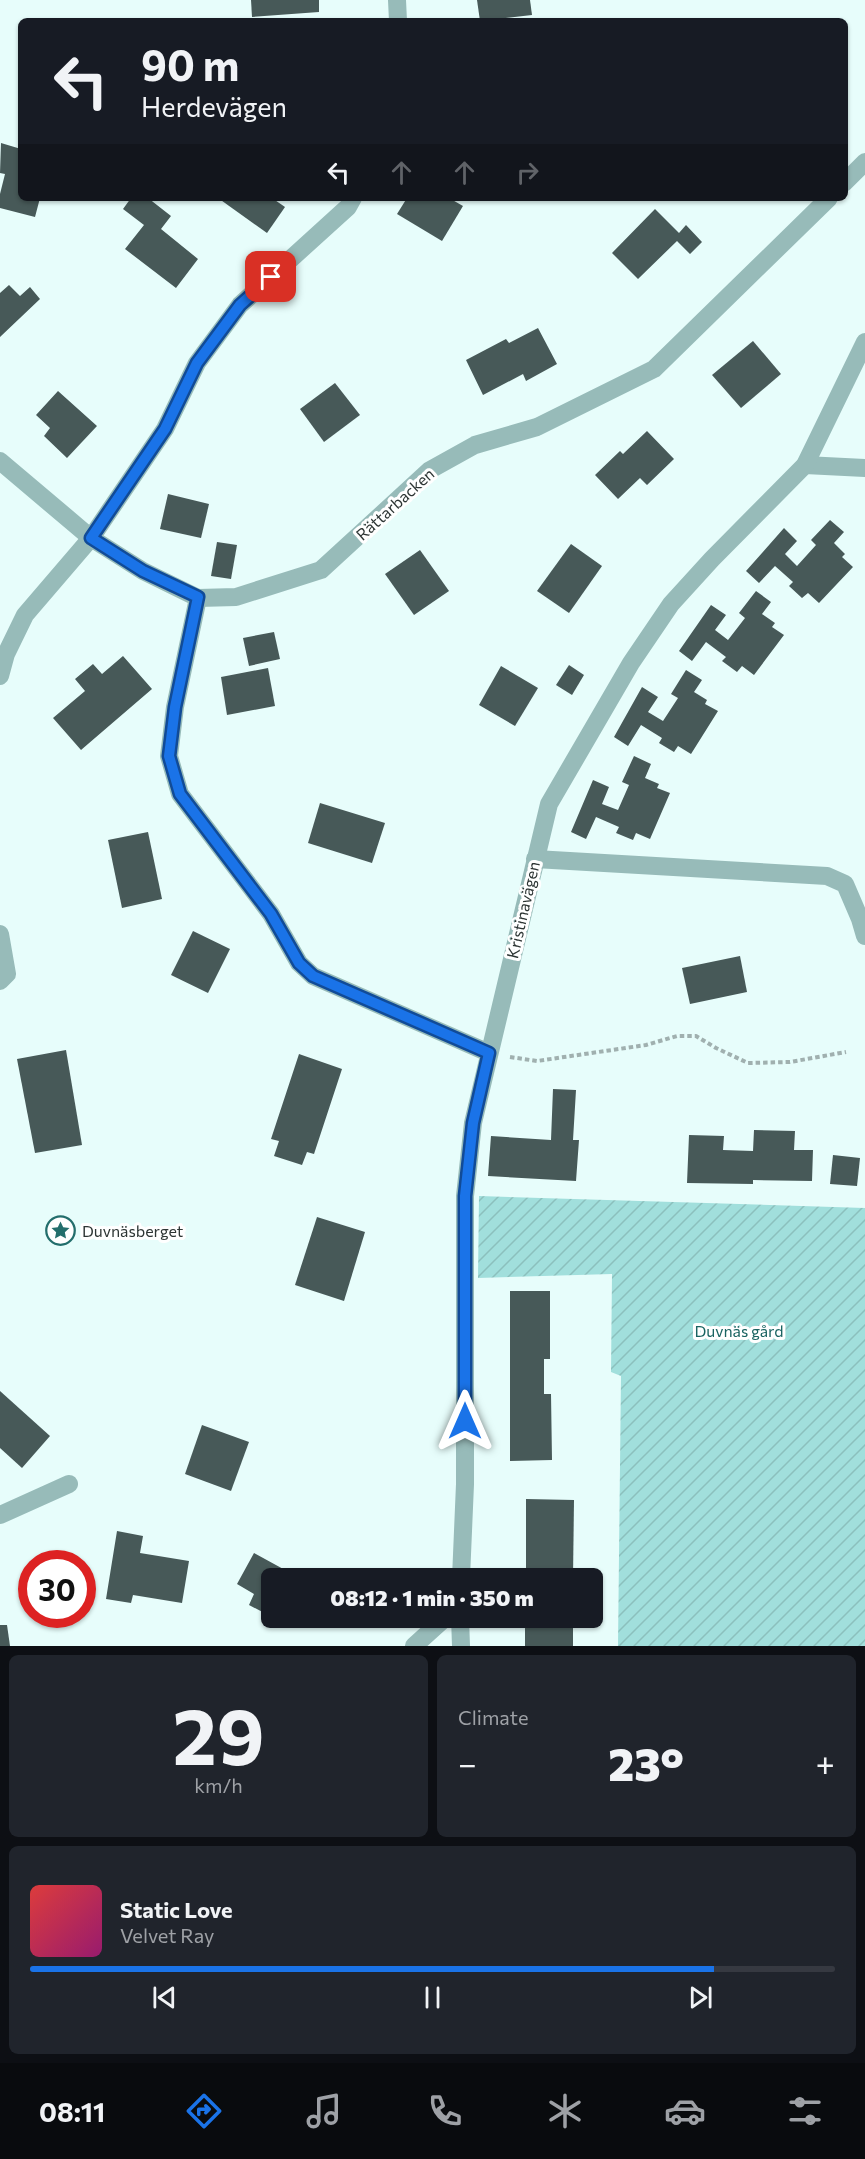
<!DOCTYPE html>
<html lang="en">
<head>
<meta charset="utf-8">
<style>
  body { margin:0; font-family:Commissioner,sans-serif; background:#20242c; color:#f1f3f6; height:100vh; display:flex; flex-direction:column; font-size:22px; white-space:nowrap }
  * { box-sizing:border-box; margin:0 }
  p { font-size:20px; color:#9ea1a6 }
  .icon { flex:none; width:33px; height:33px; fill:none; stroke:currentColor; stroke-width:2; stroke-linecap:round; stroke-linejoin:round }
  .map { position:relative; height:1646px; overflow:hidden }
  .side { display:flex; flex-direction:column; gap:9px; padding:9px; background:#0d0f14; flex:1 }
  .side>* { flex:none }
  .hud { position:absolute; left:18px; top:18px; width:830px; height:183px; border-radius:9px; box-shadow:0 2px 4px #0004; background:#171b24; color:#f1f3f6; overflow:hidden }
  .speed { position:absolute; left:18px; top:1550px; display:flex; gap:12px; font-size:30px; font-weight:700; text-align:center }
  .speed>* { display:grid; place-content:center; width:78px; height:78px; border-radius:50%; background:#171b24; box-shadow:0 2px 4px #0004; line-height:1 }
  .speed .limit { border:9px solid #d22; background:#fff; color:#111 }
  .pin { position:absolute; display:grid; place-items:center; width:51px; height:51px; color:#fff; margin:-26px; border-radius:12px; box-shadow:0 3px 9px #0006 }
  .me { position:absolute; width:66px; margin:-33px; rotate:0deg; stroke-linejoin:round; filter:drop-shadow(0 0 4px #0008) }
  .turn { display:flex; align-items:center; gap:21px; height:126px; padding:0 24px; font-size:27px }
  .turn .icon { width:78px; height:78px; stroke-width:2.5 }
  .turn b { display:block; font-size:42px; line-height:51px }
  .lanes { display:flex; align-items:center; height:57px; padding:0 24px; background:#0003; justify-content:center; gap:30px; direction:ltr }
  .lanes .off { opacity:.35 }
  .big { font-size:45px; font-weight:800; line-height:1.1 }
  .side .tile { flex:1; display:flex; flex-direction:column; justify-content:center; gap:9px; min-width:0; padding:0 21px; border-radius:9px; background:#20242c }
  .side .dial { align-items:center; gap:0 }
  .dial b { font-size:78px; line-height:1 }
  .song { display:flex; align-items:center; gap:18px }
  .cover { width:72px; height:72px; border-radius:9px; background:linear-gradient(135deg,hsl(0 70% 55%),hsl(320 70% 35%)) }
  .played { height:6px; border-radius:3px; background:linear-gradient(90deg,#1a73e8 85%,#363941 85%) }
  .keys { display:flex; justify-content:space-around; direction:ltr }
  .heat { display:flex; justify-content:space-between; align-items:center; font-size:33px; direction:ltr }
  .side .tiles { flex:1; display:grid; gap:9px; grid-template-columns:1fr 1fr }
  .tile:last-child { grid-column:span 2 }
  .trip { position:absolute; left:261px; top:1568px; width:342px; height:60px; border-radius:9px; background:#171b24; box-shadow:0 2px 4px #0004; font-weight:800; line-height:60px; text-align:center }
  .menu { display:flex; height:96px; justify-content:space-around; align-items:center; background:#090b0e; color:#9ea1a6 }
  .menu .icon { width:42px; height:42px }
  .menu .selected { color:#1a73e8 }
  .menu b { font-size:27px; color:#f1f3f6 }
  .map>svg:first-child { display:block }
  .garden { fill:url(#garden-furrows) }
  .building { fill:#475958 }
  .lines { fill:none; stroke-linecap:round; stroke-linejoin:round }
  .path { stroke:#a0b0af; stroke-width:4; stroke-dasharray:4.5 3; stroke-linecap:butt }
  .minor { stroke:#97bbb9; stroke-width:18 }
  .route-casing { stroke:#114b97; stroke-width:15 }
  .route { stroke:#1a73e8; stroke-width:10 }
  .labels { text-anchor:middle; stroke-width:6; stroke-linejoin:round; paint-order:stroke }
  .street-label { font-size:16px; fill:#2d3534; stroke:#fff }
  .poi-label { font-size:16px; fill:#2d3534; stroke:#fff; text-anchor:start }
  .park-label { font-size:16px; fill:#196361; stroke:#fff }
</style>
</head>
<body>
<div class="map">
<svg width="865" height="1646" viewBox="0 0 865 1646">
  <defs>
    <pattern id="garden-furrows" width="10" height="10" patternUnits="userSpaceOnUse" patternTransform="scale(1.5)"><rect width="10" height="10" fill="#a1dfdc"/><path d="M-1 1l2-2M0 10L10 0M9 11l2-2" fill="none" stroke="#8bc0bd"/></pattern>
  </defs>
  <rect width="100%" height="100%" fill="#e7fdfb"/>
  <path class="garden" d="M479,1196L865,1208V1646H618L621,1376L611,1372L612,1274L478,1278Z"/>
  <g class="building">
    <path d="M251,0H319V12L252,17Z"/>
    <path d="M477,0H530L532,15L480,21Z"/>
    <path d="M1,143L21,149V198H40L35,217L0,208V194L5,174L0,173Z"/>
    <path d="M131,198H148L171,216L161,229L198,259L176,288L125,249L144,225L123,209Z"/>
    <path d="M218,198H272L285,207L267,233Z"/>
    <path d="M407,198H449L463,206L442,241L397,214Z"/>
    <path d="M655,209L679,233L686,225L702,242L690,254L677,241L638,279L612,253Z"/>
    <path d="M9,285L20,296L30,287L40,299L0,337V293Z"/>
    <path d="M538,328L557,364L526,381L523,374L483,395L466,360L506,339L509,343Z"/>
    <path d="M753,341L781,374L741,408L712,375Z"/>
    <path d="M335,383L360,415L324,442L300,409Z"/>
    <path d="M58,391L97,426L67,458L44,436L50,428L36,415Z"/>
    <path d="M647,431L674,459L647,485L640,478L618,499L595,475L620,451L623,454Z"/>
    <path d="M168,494L209,504L201,538L160,529Z"/>
    <path d="M830,520L844,532L834,543L845,554L842,557L853,567L819,603L808,593L802,598L789,586L793,582L775,566L759,583L746,571L784,528L797,541L785,554L797,566L816,545L811,540Z"/>
    <path d="M217,542L237,545L231,579L211,576Z"/>
    <path d="M571,544L602,566L569,613L537,591Z"/>
    <path d="M420,550L449,591L414,615L385,574Z"/>
    <path d="M756,591L771,602L762,614L775,623L772,627L784,635L754,675L742,666L737,672L722,661L726,657L706,642L692,661L679,651L711,605L726,615L715,630L728,640L745,618L739,613Z"/>
    <path d="M274,632L280,659L249,666L243,638Z"/>
    <path d="M123,656L152,689L81,750L53,718L85,691L75,679L93,664L102,674Z"/>
    <path d="M569,665L584,675L572,695L556,685Z"/>
    <path d="M501,666L538,688L515,726L479,705Z"/>
    <path d="M268,668L275,706L227,715L221,677Z"/>
    <path d="M686,670L702,680L694,692L707,700L705,704L718,711L691,754L678,746L674,752L659,743L662,738L641,725L628,746L614,737L642,687L658,697L648,712L663,721L678,698L671,694Z"/>
    <path d="M634,756L651,764L645,778L659,784L657,788L670,793L650,839L636,833L633,840L616,833L619,827L596,817L586,839L571,832L593,780L609,787L602,804L618,810L629,785L622,782Z"/>
    <path d="M320,803L385,823L372,863L308,843Z"/>
    <path d="M148,832L162,899L122,908L108,840Z"/>
    <path d="M193,931L230,949L208,993L171,975Z"/>
    <path d="M740,956L747,992L690,1004L682,968Z"/>
    <path d="M66,1050L82,1145L35,1153L17,1059Z"/>
    <path d="M299,1054L342,1069L314,1154L307,1152L302,1165L274,1156L279,1141L271,1139Z"/>
    <path d="M553,1089L576,1090L573,1140H579L576,1181L488,1176L491,1136L551,1140Z"/>
    <path d="M754,1130L795,1131L794,1150H813L812,1181L753,1180V1184L687,1183L689,1135L724,1136L723,1150L753,1151Z"/>
    <path d="M833,1155L860,1158L857,1186L830,1184Z"/>
    <path d="M317,1217L365,1232L344,1301L295,1285Z"/>
    <path d="M510,1291H550V1359H544V1394H551L552,1460L510,1461Z"/>
    <path d="M0,1391L50,1436L22,1468L0,1448Z"/>
    <path d="M202,1425L249,1442L231,1491L185,1474Z"/>
    <path d="M526,1499L574,1500L573,1578H526Z"/>
    <path d="M117,1531L143,1536L140,1553L189,1561L182,1603L133,1595L131,1603L106,1599Z"/>
    <path d="M254,1553L296,1576L294,1578H272V1617L249,1605L254,1594L237,1584Z"/>
    <rect x="525" y="1617" width="48" height="29"/>
    <path d="M0,1625H7L10,1646H0Z"/>
  </g>
  <g class="lines">
    <path class="path" d="M510,1057L537,1061L646,1045L677,1036H696L716,1048L748,1063L790,1062L846,1052"/>
    <g class="minor">
      <path d="M397,0L398,21"/>
      <path d="M844,183L865,162"/>
      <path d="M0,461L91,538L143,571L198,598L236,597L321,570L430,470L475,445L537,427L654,369L829,198"/>
      <path d="M805,465L865,468"/>
      <path d="M198,598L175,707L169,756L180,794L271,914L299,963L313,976L489,1053"/>
      <path d="M0,676L6,654L25,615L91,538L165,429L197,363L240,305L348,207L353,198"/>
      <path d="M535,859L827,876L845,884L860,919L865,936"/>
      <path d="M0,934L7,974L0,981"/>
      <path d="M0,1515L69,1484"/>
      <path d="M461,1578L465,1484V1196L473,1123L549,804L631,663L671,604L712,559L805,465L865,342"/>
      <path d="M460,1617L461,1646"/>
      <path d="M414,1646L446,1617"/>
    </g>
  </g>
  <g class="lines">
    <defs>
      <path id="route" d="M271,277L240,305L197,363L165,429L91,538L143,571L198,597L175,707L169,756L180,794L271,914L299,963L313,976L489,1053L473,1123L465,1196V1421"/>
    </defs>
    <use href="#route" class="route-casing"/>
    <use href="#route" class="route"/>
  </g>
  <defs>
    <symbol id="sight-ring" viewBox="-11 -11 22 22"><circle r="9.5" fill="#fff" stroke="#236e6c" stroke-width="1.5"/><path d="M0-6L1.8-2.2L6-1.7L2.9 1.2L3.7 5.4L0 3.3L-3.7 5.4L-2.9 1.2L-6-1.7L-1.8-2.2Z" fill="#236e6c"/></symbol>
  </defs>
  <g fill-rule="evenodd">
    <use href="#sight-ring" x="44" y="1214" width="33" height="33"/>
  </g>
  <g class="labels">
    <g class="street-label">
      <text transform="translate(395 504) rotate(-42)" y="6">Rättarbacken</text>
      <text transform="translate(523 910) rotate(-77)" y="6">Kristinavägen</text>
    </g>
    <g class="poi-label">
      <text x="82" y="1237">Duvnäsberget</text>
    </g>
    <g class="park-label">
      <text x="739" y="1337">Duvnäs gård</text>
    </g>
  </g>
</svg>
<div class="speed"><div class="limit">30</div></div>
<div class="pin" style="left:271px;top:277px;background:#d93025"><svg class="icon" aria-label="arrive" viewBox="0 0 24 24"><path d="M6 21V4h12l-3 4 3 4H6"/></svg></div>
<svg class="me" style="left:465px;top:1421px" viewBox="-20 -20 40 40"><path d="M0-17L14 15 0 8-14 15z" fill="#1a73e8" stroke="#fff" stroke-width="4"/></svg>
<div class="trip">08:12 · 1 min · 350 m</div>
<div class="hud">
<div class="turn"><svg class="icon" aria-label="left" viewBox="0 0 24 24"><path d="M17 20v-9H6M10 6l-5 5 5 5"/></svg><div><b>90 m</b>Herdevägen</div></div>
<div class="lanes"><svg class="icon" aria-label="left" viewBox="0 0 24 24"><path d="M17 20v-9H6M10 6l-5 5 5 5"/></svg><svg class="icon off" aria-label="ahead" viewBox="0 0 24 24"><path d="M12 20V5M6 11l6-6 6 6"/></svg><svg class="icon off" aria-label="ahead" viewBox="0 0 24 24"><path d="M12 20V5M6 11l6-6 6 6"/></svg><svg class="icon off" aria-label="right" viewBox="0 0 24 24"><path d="M7 20v-9h11M14 6l5 5-5 5"/></svg></div>
</div>
</div>
<section class="side">
<div class="tiles">
<div class="tile dial"><b>29</b><p>km/h</p></div>
<div class="tile"><p>Climate</p>
<div class="heat"><a>−</a><b class="big">23°</b><a>+</a></div>
</div>
<div class="tile">
<div class="song"><i class="cover"></i><div><b>Static Love</b><p>Velvet Ray</p></div></div>
<div class="played"></div>
<div class="keys"><svg class="icon" aria-label="previous" viewBox="0 0 24 24"><path d="M18 5L8 12l10 7zM5 5v14"/></svg><svg class="icon" aria-label="pause" viewBox="0 0 24 24"><path d="M8 5v14M16 5v14"/></svg><svg class="icon" aria-label="next" viewBox="0 0 24 24"><path d="M6 5l10 7-10 7zM19 5v14"/></svg></div>
</div>
</div>
</section>
<nav class="menu">
<b>08:11</b>
<svg class="icon selected" aria-label="directions" viewBox="0 0 24 24"><path d="M12 3l9 9-9 9-9-9zM9 14v-3h6M13 9l2 2-2 2"/></svg>
<svg class="icon" aria-label="music" viewBox="0 0 24 24"><path d="M9 18V5l10-2v13"/><circle cx="6" cy="18" r="3"/><circle cx="16" cy="16" r="3"/></svg>
<svg class="icon" aria-label="phone" viewBox="0 0 24 24"><path d="M5 4h4l2 5-3 2q2 4 5 5l2-3 5 2v4C11 20 4 13 5 4z"/></svg>
<svg class="icon" aria-label="climate" viewBox="0 0 24 24"><path d="M12 3v18M4 7l16 10M4 17L20 7"/></svg>
<svg class="icon" aria-label="car" viewBox="0 0 24 24"><path d="M5 17H2v-5l4-1 3-4h7l3 4 3 1v5h-3M9 17h6M6 11h13"/><circle cx="7" cy="17" r="2"/><circle cx="17" cy="17" r="2"/></svg>
<svg class="icon" aria-label="filters" viewBox="0 0 24 24"><path d="M4 7h16M4 17h16"/><circle cx="9" cy="7" r="2"/><circle cx="15" cy="17" r="2"/></svg>
</nav>
</body>
</html>
